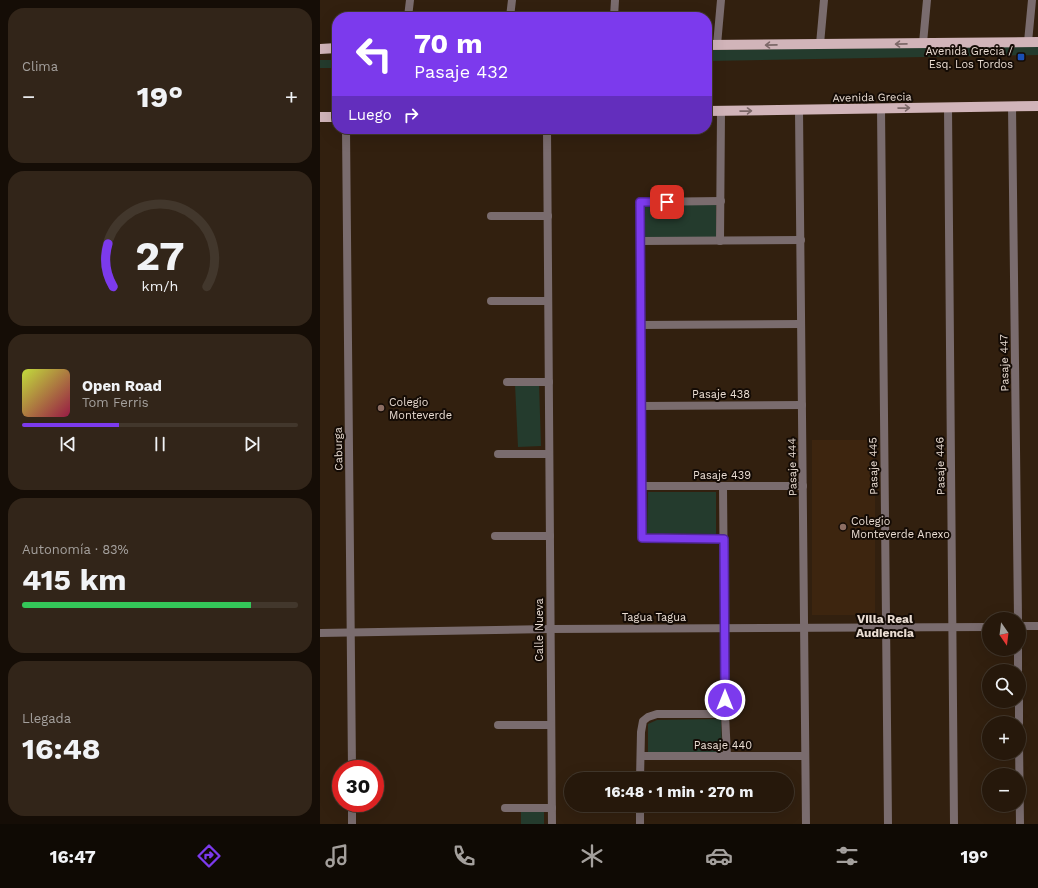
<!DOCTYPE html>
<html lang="es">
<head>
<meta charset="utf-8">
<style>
  body { margin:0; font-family:"Work Sans",sans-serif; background:#322519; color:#f1f3f6; height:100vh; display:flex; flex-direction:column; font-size:15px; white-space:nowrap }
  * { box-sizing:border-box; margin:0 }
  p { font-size:13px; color:#a4a09d }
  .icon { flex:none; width:22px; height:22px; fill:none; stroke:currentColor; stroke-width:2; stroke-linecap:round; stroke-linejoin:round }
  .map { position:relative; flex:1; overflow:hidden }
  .sheet { display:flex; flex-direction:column; gap:8px; padding:8px; background:#150d06; width:320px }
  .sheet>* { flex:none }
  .hud { position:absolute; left:12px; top:12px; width:380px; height:122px; border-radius:16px; box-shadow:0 4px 16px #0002,0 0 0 1px #42372c; background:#7c3aed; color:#fff; overflow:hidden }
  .needle { width:26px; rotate:166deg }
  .tools { position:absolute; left:662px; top:612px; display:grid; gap:8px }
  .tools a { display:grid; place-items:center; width:44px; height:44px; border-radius:50%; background:#26180b; box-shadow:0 4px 16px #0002,0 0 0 1px #42372c; font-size:20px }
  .speed { position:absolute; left:12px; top:760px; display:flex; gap:8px; font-size:20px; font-weight:700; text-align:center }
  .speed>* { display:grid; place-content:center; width:52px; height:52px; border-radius:50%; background:#26180b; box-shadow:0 4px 16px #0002,0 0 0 1px #42372c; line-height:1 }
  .speed .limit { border:6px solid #d22; background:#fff; color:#111 }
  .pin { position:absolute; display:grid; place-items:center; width:34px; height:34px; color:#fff; margin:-17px; border-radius:8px; box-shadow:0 2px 6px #0006 }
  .me { position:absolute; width:44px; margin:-22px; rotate:0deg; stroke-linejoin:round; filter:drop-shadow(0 0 3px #0008) }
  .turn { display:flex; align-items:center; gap:14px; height:84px; padding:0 16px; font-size:18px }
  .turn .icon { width:52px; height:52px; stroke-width:2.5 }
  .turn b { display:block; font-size:28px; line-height:34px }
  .then { display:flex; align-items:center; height:38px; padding:0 16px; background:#0003; gap:8px; font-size:15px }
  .big { font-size:30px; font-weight:700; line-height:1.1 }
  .sheet .widget { flex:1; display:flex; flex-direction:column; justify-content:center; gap:6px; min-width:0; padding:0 14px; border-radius:16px; background:#322519 }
  .sheet .dial { align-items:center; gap:0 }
  .dial svg { height:104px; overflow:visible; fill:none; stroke:#42372c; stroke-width:7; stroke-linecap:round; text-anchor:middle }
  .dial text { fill:#f1f3f6; stroke:none }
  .song { display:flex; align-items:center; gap:12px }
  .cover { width:48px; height:48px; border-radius:6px; background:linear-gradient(135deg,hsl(70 70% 55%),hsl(340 70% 35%)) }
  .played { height:4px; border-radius:2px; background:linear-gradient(90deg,#7c3aed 35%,#42372c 35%) }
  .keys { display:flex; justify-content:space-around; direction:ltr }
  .heat { display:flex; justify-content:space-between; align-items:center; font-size:22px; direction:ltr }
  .charge { height:6px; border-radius:3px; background:linear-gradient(90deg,#34c759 83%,#42372c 0) }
  .trip { position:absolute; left:244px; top:772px; width:230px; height:40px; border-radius:20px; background:#26180b; box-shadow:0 4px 16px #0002,0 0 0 1px #42372c; font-weight:700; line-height:40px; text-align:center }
  .tabs { display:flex; height:64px; justify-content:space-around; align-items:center; background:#0f0a04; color:#a4a09d }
  .tabs .icon { width:28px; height:28px }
  .tabs .current { color:#7c3aed }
  .tabs b { font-size:18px; color:#f1f3f6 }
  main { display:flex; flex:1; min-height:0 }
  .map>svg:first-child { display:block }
  .built { fill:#3d250f }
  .green { fill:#243b2d }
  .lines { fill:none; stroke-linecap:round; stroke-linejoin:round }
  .street { stroke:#7a6c6e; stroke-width:8 }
  .primary { stroke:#d1b4b9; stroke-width:10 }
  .oneway { stroke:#7c6868 }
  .route-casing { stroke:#51269a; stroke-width:10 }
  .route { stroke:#7c3aed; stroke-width:7 }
  .transit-dot { fill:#1a4fb4; stroke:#140b05; stroke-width:1.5 }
  .education-dot { fill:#8d6e63; stroke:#140b05; stroke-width:1.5 }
  .labels { text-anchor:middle; stroke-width:4; stroke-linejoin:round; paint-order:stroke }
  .poi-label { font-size:11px; fill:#eaddd3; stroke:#140b05; text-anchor:start }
  .street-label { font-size:11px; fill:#eaddd3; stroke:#140b05 }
  .neighbourhood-label { font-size:12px; font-weight:bold; fill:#eaddd3; stroke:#140b05 }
</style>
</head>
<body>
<main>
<section class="sheet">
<div class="widget"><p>Clima</p>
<div class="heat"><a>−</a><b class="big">19°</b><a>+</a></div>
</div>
<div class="widget dial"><svg viewBox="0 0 100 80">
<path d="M14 69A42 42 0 1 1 86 69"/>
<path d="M14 69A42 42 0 0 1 10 36" stroke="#7c3aed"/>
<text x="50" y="56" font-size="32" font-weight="700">27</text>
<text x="50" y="72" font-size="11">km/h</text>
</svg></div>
<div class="widget">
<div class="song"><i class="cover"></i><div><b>Open Road</b><p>Tom Ferris</p></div></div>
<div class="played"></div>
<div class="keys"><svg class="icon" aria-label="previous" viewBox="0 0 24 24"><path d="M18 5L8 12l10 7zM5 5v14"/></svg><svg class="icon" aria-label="pause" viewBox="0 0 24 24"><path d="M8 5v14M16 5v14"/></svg><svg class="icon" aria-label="next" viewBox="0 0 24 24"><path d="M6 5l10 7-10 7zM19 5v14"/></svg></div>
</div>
<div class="widget"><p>Autonomía · 83%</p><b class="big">415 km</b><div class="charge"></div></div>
<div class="widget"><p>Llegada</p><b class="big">16:48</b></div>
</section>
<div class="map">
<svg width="718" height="824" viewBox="0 0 718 824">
  <rect width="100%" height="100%" fill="#32200f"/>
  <rect class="built" x="492" y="440" width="63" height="175"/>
  <g class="green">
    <path d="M718,46V55L387,61V50Z"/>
    <rect x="0" y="60" width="17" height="8"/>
    <rect x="324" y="205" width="72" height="32"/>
    <path d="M195,384H219L221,446L198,447Z"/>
    <path d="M328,492H396V534L327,533Z"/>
    <path d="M401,719L402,752L328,753V724L337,720Z"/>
    <rect x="201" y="812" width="23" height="12"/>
  </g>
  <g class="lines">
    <g class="street">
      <path d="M88,17L90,0"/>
      <path d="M190,17L192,0"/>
      <path d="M294,17L295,0"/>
      <path d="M708,42L712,0"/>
      <path d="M603,43L607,0"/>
      <path d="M500,44L504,0"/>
      <path d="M397,45L401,0"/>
      <path d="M692,106L698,619"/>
      <path d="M628,107L634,824"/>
      <path d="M561,108L568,824"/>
      <path d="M479,110L486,824"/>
      <path d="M26,129L32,769"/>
      <path d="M227,129L232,824"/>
      <path d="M401,201L320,202L322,538L404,539"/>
      <path d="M171,216H228"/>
      <path d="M320,241L481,240"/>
      <path d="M400,241L401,111"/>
      <path d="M171,301H228"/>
      <path d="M320,325L481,324"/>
      <path d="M187,382H229"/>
      <path d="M321,406L482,405"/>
      <path d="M178,454H229"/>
      <path d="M321,486H483"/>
      <path d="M403,487L405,714L407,756"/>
      <path d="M175,536H230"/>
      <path d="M699,626H718"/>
      <path d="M0,633L230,629L669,627"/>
      <path d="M698,649V671"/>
      <path d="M699,701V723"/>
      <path d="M178,725H231"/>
      <path d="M699,742L700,824"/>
      <path d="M321,756H485"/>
      <path d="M320,779L321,732L323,721L328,717L337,714H405"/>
      <path d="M32,803V824"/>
      <path d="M185,808H232"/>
      <path d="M320,824V805"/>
    </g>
    <g class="primary">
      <path d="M387,45L718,42"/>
      <path d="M0,49L17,48"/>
      <path d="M387,111L718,106"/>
      <path d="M0,117H17"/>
    </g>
  </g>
  <defs><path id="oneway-shaft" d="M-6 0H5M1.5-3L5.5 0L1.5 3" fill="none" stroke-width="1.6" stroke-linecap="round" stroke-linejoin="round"/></defs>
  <g class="oneway">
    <use href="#oneway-shaft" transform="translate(581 44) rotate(179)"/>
    <use href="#oneway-shaft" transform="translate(451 45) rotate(179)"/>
    <use href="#oneway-shaft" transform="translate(584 108) rotate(-1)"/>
    <use href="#oneway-shaft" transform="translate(426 111) rotate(-1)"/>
  </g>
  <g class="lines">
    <defs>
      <path id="route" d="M347,202H320L322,538L404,539L405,700"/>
    </defs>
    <use href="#route" class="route-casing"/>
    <use href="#route" class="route"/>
  </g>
  <rect class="transit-dot" x="697" y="53" width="8" height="8" rx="2"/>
  <g class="education-dot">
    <circle cx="61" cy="408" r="4"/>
    <circle cx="523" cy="527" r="4"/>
  </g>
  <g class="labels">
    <g class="poi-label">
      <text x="693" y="55" text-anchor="end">Avenida Grecia /<tspan x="693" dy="13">Esq. Los Tordos</tspan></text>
      <text x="69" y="406">Colegio<tspan x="69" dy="13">Monteverde</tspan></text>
      <text x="531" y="525">Colegio<tspan x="531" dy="13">Monteverde Anexo</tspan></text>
    </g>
    <g class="street-label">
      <text transform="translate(552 97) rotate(-1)" y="4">Avenida Grecia</text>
      <text transform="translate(684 363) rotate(-91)" y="4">Pasaje 447</text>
      <text x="401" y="398">Pasaje 438</text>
      <text transform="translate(18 449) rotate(-91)" y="4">Caburga</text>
      <text transform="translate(553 466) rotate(-91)" y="4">Pasaje 445</text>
      <text transform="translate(620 466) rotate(-91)" y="4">Pasaje 446</text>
      <text transform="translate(472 467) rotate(-91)" y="4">Pasaje 444</text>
      <text x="402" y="479">Pasaje 439</text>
      <text x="334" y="621">Tagua Tagua</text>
      <text transform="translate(219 630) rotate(-90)" y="4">Calle Nueva</text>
      <text x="403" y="749">Pasaje 440</text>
    </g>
    <g class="neighbourhood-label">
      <text x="565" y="623">Villa Real<tspan x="565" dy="14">Audiencia</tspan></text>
    </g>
  </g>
</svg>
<div class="tools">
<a><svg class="needle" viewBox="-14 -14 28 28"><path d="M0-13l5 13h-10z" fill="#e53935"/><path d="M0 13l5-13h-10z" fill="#a4a09d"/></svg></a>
<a><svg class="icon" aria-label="search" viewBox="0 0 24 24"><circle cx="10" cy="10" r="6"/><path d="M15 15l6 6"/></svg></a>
<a>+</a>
<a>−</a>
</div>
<div class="speed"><div class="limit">30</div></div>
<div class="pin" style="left:347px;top:202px;background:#d93025"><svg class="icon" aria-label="arrive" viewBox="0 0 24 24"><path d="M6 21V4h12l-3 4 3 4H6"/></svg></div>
<svg class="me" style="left:405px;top:700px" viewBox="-20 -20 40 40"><circle r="17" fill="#7c3aed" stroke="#fff" stroke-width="3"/><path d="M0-11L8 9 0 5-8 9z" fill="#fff"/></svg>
<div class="trip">16:48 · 1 min · 270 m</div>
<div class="hud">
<div class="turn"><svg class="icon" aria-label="left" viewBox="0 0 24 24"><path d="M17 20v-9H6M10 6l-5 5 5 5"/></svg><div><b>70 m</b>Pasaje 432</div></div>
<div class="then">Luego<svg class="icon" aria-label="right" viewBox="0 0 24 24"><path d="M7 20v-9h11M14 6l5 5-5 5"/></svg></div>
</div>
</div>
</main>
<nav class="tabs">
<b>16:47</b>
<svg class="icon current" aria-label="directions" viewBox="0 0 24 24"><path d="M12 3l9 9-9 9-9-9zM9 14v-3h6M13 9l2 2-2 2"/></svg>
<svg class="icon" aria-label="music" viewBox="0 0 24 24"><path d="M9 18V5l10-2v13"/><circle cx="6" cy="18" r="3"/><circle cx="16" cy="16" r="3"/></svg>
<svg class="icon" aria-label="phone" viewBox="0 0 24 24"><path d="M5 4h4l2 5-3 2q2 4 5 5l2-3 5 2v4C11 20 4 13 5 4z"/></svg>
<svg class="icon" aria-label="climate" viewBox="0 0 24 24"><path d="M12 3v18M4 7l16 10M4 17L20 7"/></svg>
<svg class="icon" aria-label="car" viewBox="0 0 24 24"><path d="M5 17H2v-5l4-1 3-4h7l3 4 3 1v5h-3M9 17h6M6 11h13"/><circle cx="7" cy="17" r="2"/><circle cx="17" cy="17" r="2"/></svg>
<svg class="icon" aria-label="filters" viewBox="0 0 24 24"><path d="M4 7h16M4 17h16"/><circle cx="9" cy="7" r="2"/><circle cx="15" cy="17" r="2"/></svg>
<b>19°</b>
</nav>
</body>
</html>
